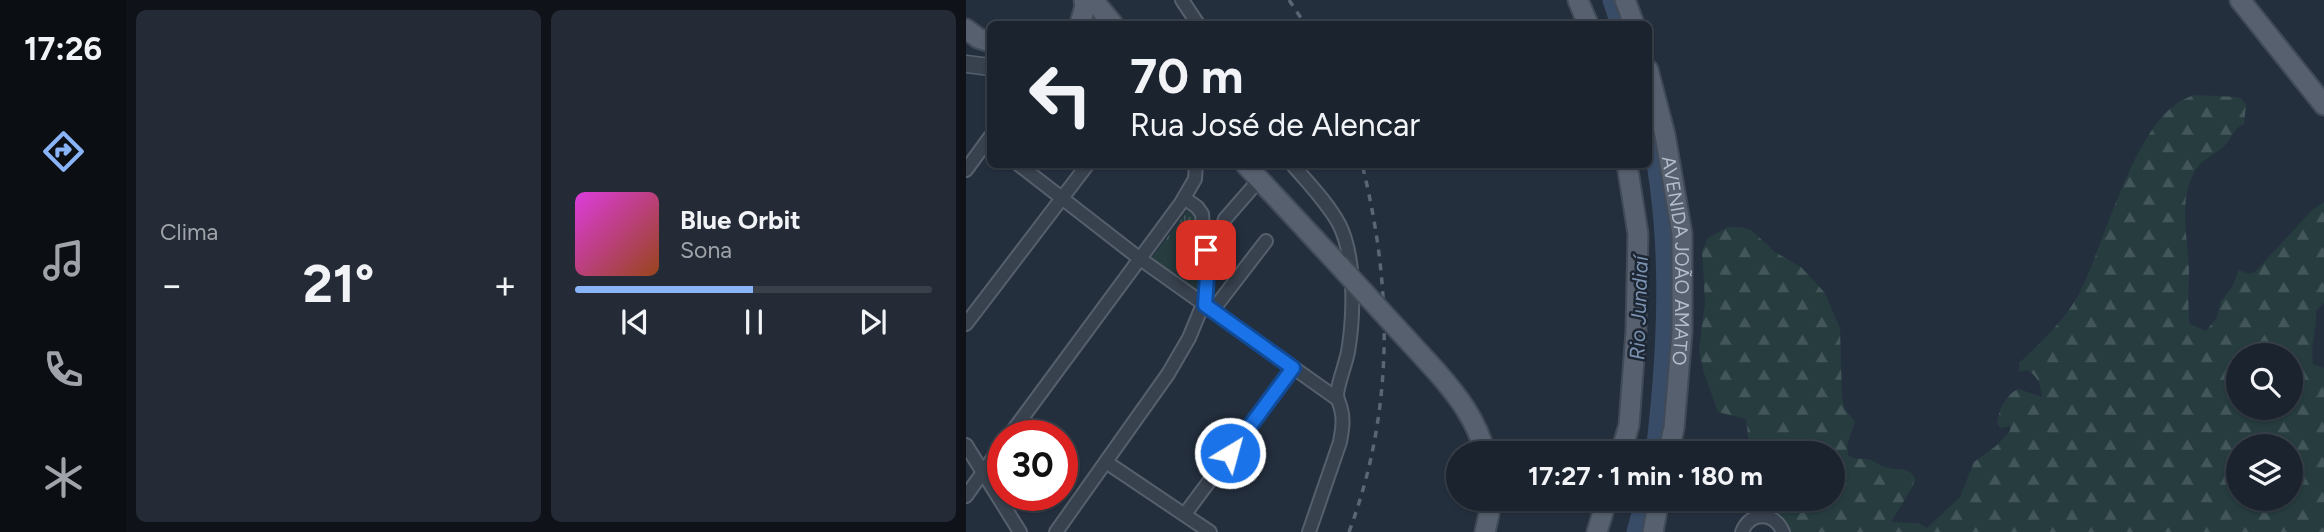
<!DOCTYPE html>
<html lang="pt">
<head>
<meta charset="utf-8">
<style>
  body { margin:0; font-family:Figtree,sans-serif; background:#242b36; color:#f1f3f6; height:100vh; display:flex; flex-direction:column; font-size:26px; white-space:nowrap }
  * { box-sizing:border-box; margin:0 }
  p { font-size:23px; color:#a0a4aa }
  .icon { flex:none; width:38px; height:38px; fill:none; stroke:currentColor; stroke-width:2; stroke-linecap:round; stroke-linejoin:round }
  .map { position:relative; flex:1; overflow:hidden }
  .details { display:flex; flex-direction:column; gap:10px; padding:10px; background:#0f1319; width:840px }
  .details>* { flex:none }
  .banner { position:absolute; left:21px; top:21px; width:665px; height:147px; border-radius:10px; box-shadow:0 2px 5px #0004,0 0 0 2px #39404a; background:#1b232e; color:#f1f3f6; overflow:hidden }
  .tools { position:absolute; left:1260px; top:343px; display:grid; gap:14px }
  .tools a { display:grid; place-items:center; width:77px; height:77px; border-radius:50%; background:#1b232e; box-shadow:0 2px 5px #0004,0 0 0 2px #39404a; font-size:35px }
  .speed { position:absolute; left:21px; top:420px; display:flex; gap:14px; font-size:35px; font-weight:700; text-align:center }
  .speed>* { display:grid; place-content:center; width:91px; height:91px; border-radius:50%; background:#1b232e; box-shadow:0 2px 5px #0004,0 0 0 2px #39404a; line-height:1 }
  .speed .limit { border:10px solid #d22; background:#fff; color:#111 }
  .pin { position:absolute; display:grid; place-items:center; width:60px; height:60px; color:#fff; margin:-30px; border-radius:14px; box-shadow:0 4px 10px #0006 }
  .me { position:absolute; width:77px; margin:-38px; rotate:37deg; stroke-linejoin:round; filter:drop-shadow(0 0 5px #0008) }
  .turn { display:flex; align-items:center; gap:24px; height:147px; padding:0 28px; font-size:32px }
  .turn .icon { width:91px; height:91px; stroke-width:2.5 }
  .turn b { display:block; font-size:49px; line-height:60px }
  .big { font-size:52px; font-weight:700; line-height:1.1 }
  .details .tile { flex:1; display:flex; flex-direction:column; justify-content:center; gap:10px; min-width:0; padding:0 24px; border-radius:10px; background:#242b36 }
  .song { display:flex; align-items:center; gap:21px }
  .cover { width:84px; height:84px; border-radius:10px; background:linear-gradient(135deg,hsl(300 70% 55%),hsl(20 70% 35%)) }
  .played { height:7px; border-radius:4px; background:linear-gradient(90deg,#8ab4f8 50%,#39404a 50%) }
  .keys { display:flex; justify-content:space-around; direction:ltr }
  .heat { display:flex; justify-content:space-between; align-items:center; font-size:38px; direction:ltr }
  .details .tiles { flex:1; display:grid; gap:10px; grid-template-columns:repeat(2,1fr) }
  .trip { position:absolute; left:480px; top:441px; width:399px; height:70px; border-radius:35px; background:#1b232e; box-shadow:0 2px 5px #0004,0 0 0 2px #39404a; font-weight:700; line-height:70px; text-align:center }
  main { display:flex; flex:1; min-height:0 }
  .tabs { display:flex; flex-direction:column; width:126px; justify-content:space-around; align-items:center; background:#0b0e12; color:#a0a4aa }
  .tabs .icon { width:49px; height:49px }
  .tabs .active { color:#8ab4f8 }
  .tabs b { font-size:32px; color:#f1f3f6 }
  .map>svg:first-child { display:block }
  .grass { fill:url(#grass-tufts) }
  .forest { fill:url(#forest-firs); fill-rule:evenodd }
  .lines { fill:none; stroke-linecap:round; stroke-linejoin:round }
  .river { stroke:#394c67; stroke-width:19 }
  .minor-casing { stroke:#565f6c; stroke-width:16 }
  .tertiary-casing { stroke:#565f6c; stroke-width:19 }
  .primary-casing { stroke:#414a57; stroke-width:23 }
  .minor { stroke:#38414e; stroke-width:12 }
  .tertiary { stroke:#38414e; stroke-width:16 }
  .primary { stroke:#56606e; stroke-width:19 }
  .rail { stroke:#5a6575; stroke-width:3.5; stroke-dasharray:7 7; stroke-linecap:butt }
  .primary-bridge-casing { stroke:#414a57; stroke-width:23; stroke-linecap:butt }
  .primary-bridge { stroke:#56606e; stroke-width:19 }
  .route-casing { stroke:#114b97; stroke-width:18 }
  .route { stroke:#1a73e8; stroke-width:12 }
  .labels { text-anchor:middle; stroke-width:5; stroke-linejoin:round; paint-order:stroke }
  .street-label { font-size:19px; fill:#b4bcc9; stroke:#1d2633 }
  .water-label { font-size:21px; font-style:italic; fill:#7c92b1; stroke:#1d2633 }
</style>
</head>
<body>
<main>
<nav class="tabs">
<b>17:26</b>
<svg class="icon active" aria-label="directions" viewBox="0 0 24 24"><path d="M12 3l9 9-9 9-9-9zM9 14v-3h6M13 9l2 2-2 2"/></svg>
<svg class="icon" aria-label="music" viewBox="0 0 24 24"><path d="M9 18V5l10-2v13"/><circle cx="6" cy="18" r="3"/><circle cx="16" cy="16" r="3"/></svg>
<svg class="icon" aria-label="phone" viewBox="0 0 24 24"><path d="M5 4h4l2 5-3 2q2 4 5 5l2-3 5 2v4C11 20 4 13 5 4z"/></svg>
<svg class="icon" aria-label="climate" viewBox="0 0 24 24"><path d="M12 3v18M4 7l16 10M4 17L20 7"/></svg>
</nav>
<section class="details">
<div class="tiles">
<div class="tile"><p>Clima</p>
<div class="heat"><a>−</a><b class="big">21°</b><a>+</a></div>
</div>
<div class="tile">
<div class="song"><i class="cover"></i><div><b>Blue Orbit</b><p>Sona</p></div></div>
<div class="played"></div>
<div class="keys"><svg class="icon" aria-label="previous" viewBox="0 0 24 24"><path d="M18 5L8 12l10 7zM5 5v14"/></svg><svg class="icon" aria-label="pause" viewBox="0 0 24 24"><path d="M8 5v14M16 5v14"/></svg><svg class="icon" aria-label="next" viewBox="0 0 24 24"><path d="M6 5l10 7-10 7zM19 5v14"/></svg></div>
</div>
</div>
</section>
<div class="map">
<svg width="1358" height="532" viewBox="0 0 1358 532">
  <defs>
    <pattern id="grass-tufts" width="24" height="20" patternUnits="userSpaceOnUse" patternTransform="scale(1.75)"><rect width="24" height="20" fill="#263c3f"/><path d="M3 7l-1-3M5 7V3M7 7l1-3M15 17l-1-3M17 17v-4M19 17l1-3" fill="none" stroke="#435659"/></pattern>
    <pattern id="forest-firs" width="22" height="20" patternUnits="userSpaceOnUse" patternTransform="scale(1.75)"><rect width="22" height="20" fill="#263c3f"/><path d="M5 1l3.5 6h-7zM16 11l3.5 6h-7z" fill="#435659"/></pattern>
  </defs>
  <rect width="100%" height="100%" fill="#242f3e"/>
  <path class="grass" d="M227,208L232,216L235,294L183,261L223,209Z"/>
  <path class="forest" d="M1230,95L1270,97L1276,99L1280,105L1278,124C1268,128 1267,136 1260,144C1252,153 1238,158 1231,168C1211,198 1222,237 1223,270C1223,288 1221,306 1224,324L1240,331L1251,317L1255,301L1266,287L1273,270L1282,274L1289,272L1346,210L1358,202V303L1350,311C1351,329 1344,347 1347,364L1358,368V532H820L794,499H866V453H784L780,419L752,412L738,373L733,350L739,303L736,251L742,238L762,227H775L785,230L809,252L835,267L859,293L874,328L876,398L879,409L889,422L881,445L882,455C890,461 896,457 904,460C909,461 914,466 919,467C931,471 943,466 949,478L947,486L925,522L952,523L961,528L994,497L1008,462L1030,446L1044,431V426L1034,428L1031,423C1033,410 1039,395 1052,389L1076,397C1075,385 1072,377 1062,370L1053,372V363C1074,343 1095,324 1110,299C1139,250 1169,107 1230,95ZM1272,355H1325V408H1272ZM1272,446H1325V499H1272Z"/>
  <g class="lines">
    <g class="river">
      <path d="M646,0L654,24"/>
      <path d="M682,123C707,231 702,344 689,453"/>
      <path d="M670,532L679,499"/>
    </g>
    <defs>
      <g id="minor">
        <path d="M216,0L232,24"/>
        <path d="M52,164L173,258L370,398"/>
        <path d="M326,164C342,183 361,202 373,224C390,257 388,316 382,352C379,366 373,380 371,394C371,400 374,404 375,409C378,420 376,431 374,442L343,532"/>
        <path d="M0,170L24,137"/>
        <path d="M244,266L259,219L293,180"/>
        <path d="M247,310L300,241"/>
        <path d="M0,324L122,164"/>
        <path d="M43,436L215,203L229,179L230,164"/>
        <path d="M0,445L54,532"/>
        <path d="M140,462L244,532"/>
        <path d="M0,496L37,444"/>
        <path d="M219,514L327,368"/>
        <path d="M90,532L202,374L223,338L240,297L241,276L236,214L231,207L218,198"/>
        <path d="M776,532C784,511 808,511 817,532"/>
      </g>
      <path id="tertiary" d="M0,64L24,67"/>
      <g id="primary">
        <path d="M127,0L147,24"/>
        <path d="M612,0L622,24"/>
        <path d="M659,0L668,24"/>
        <path d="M1274,0L1358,105"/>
        <path d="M114,24L119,6L118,0"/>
        <path d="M0,29L12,38L24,42"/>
        <path id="s1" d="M682,70L699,135L716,234V332L708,428L702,453"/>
        <path d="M279,164L372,264"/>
        <path d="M471,372C492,396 511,421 519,453"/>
        <path d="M655,453L663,425L670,331L672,234L661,164"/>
        <path d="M519,532L523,514V499"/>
        <path d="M631,532L641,499"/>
        <path d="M687,532L693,499"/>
      </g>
    </defs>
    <use href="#minor" class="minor-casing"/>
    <use href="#tertiary" class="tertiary-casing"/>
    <use href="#primary" class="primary-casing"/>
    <use href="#minor" class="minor"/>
    <use href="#tertiary" class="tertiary"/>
    <use href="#primary" class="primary"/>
    <g class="rail">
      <path d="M323,0L339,24"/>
      <path d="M383,532C428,412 427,288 396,164"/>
    </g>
    <defs>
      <path id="primary-bridge" d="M372,264L471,372"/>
    </defs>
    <use href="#primary-bridge" class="primary-bridge-casing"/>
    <use href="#primary-bridge" class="primary-bridge"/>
  </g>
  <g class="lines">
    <defs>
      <path id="route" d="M240,250L241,276L239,305L327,368L264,453"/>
    </defs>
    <use href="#route" class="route-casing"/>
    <use href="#route" class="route"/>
  </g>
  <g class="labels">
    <g class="street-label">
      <text dy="7" stroke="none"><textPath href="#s1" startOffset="194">AVENIDA JOÃO AMATO</textPath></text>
    </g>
    <g class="water-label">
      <text transform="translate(673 308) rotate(-88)" y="7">Rio Jundiaí</text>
    </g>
  </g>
</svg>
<div class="tools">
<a><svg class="icon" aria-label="search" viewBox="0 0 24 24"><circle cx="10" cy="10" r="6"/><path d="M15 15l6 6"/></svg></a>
<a><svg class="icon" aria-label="layers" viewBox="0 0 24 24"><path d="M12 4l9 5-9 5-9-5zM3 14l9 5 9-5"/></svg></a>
</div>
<div class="speed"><div class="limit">30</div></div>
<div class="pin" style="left:240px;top:250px;background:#d93025"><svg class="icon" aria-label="arrive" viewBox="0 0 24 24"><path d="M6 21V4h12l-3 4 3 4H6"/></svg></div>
<svg class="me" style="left:264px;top:453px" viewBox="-20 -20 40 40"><circle r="17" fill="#1a73e8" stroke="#fff" stroke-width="3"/><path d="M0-11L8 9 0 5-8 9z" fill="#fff"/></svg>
<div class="trip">17:27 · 1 min · 180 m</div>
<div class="banner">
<div class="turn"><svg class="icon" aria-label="left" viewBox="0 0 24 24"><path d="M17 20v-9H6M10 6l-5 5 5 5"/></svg><div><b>70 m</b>Rua José de Alencar</div></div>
</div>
</div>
</main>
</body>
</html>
